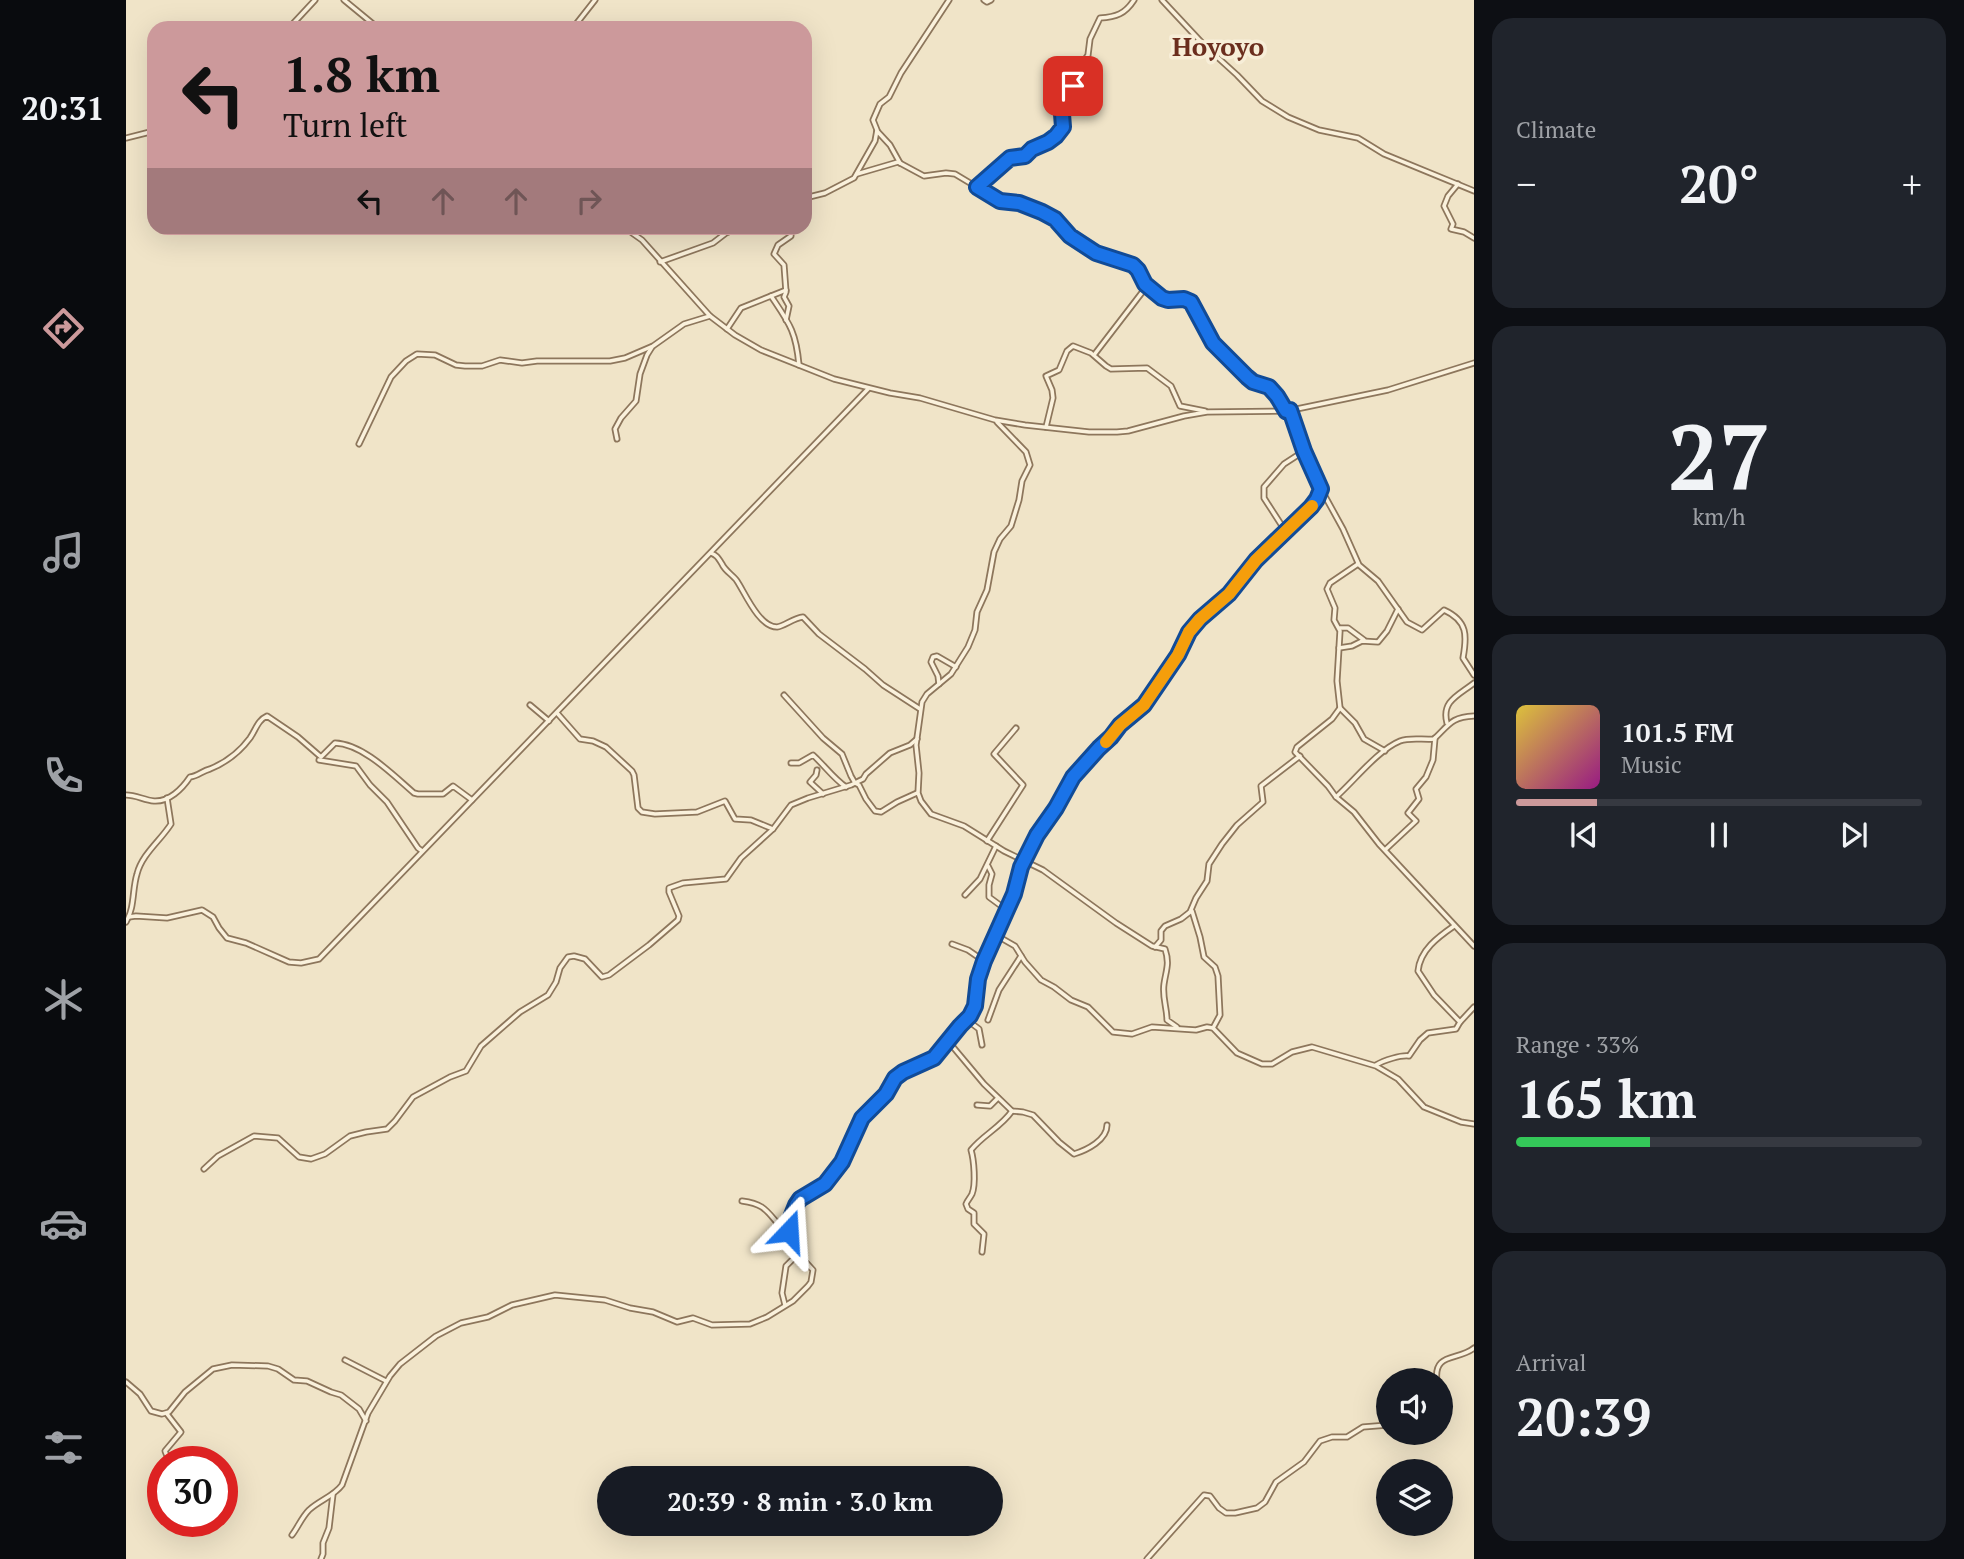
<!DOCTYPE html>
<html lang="en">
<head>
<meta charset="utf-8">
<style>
  body { margin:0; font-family:"PT Serif",serif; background:#20242c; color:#f1f3f6; height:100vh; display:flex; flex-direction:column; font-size:26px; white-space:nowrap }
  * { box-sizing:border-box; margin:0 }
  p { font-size:23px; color:#9ea1a6 }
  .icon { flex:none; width:38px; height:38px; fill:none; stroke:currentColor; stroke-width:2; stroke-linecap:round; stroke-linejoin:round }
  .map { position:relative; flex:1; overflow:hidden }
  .sheet { display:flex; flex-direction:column; gap:18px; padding:18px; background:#0d0f14; width:490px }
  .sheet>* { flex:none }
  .banner { position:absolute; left:21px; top:21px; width:665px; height:214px; border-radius:21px; box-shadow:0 7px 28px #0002; background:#cc999b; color:#111; overflow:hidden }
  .fabs { position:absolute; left:1250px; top:1368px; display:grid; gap:14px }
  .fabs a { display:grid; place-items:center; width:77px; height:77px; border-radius:50%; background:#171b24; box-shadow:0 7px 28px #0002; font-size:35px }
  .speed { position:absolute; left:21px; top:1446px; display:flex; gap:14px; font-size:35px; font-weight:700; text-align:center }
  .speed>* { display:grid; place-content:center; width:91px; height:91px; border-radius:50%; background:#171b24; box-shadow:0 7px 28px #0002; line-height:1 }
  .speed .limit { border:10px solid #d22; background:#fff; color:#111 }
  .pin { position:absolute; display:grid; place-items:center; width:60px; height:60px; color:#fff; margin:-30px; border-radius:14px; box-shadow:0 4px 10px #0006 }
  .me { position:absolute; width:77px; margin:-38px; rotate:20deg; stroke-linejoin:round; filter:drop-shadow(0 0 5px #0008) }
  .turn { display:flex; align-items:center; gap:24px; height:147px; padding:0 21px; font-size:32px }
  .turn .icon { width:91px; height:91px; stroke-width:2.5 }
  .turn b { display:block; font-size:49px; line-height:60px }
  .lanes { display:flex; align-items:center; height:66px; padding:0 21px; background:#0003; justify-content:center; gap:35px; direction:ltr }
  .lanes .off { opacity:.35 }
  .big { font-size:52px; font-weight:700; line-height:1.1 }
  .sheet .tile { flex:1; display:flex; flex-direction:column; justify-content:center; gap:10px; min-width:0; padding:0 24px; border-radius:21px; background:#20242c }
  .sheet .dial { align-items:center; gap:0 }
  .dial b { font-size:91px; line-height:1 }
  .song { display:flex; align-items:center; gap:21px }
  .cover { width:84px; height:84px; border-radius:10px; background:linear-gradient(135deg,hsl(50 70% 55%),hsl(310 70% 35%)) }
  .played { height:7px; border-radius:4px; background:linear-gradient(90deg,#cc999b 20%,#363941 20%) }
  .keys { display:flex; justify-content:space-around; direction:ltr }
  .heat { display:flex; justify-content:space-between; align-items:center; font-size:38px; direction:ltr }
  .charge { height:10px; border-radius:5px; background:linear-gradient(90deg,#34c759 33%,#363941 0) }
  .trip { position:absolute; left:471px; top:1466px; width:406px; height:70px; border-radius:35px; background:#171b24; box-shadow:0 7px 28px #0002; font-weight:700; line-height:70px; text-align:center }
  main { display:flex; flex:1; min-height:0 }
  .menu { display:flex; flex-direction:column; width:126px; justify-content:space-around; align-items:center; background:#090b0e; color:#9ea1a6 }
  .menu .icon { width:49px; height:49px }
  .menu .selected { color:#cc999b }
  .menu b { font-size:32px; color:#f1f3f6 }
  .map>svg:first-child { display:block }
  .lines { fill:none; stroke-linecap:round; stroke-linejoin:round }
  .minor-casing { stroke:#8d765c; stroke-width:7 }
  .minor { stroke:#faf1dc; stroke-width:3.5 }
  .route-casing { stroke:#114b97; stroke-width:18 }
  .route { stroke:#1a73e8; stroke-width:12 }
  .slow { stroke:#f59e0b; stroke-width:12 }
  .labels { text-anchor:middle; stroke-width:7; stroke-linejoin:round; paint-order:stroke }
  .quarter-label { font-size:26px; font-weight:bold; fill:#6b2e1e; stroke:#f7eed8 }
</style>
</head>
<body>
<main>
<nav class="menu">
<b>20:31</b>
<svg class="icon selected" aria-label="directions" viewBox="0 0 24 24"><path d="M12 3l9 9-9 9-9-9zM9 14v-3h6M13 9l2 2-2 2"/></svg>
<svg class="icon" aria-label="music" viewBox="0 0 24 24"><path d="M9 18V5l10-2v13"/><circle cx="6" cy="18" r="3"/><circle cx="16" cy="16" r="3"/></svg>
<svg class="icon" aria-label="phone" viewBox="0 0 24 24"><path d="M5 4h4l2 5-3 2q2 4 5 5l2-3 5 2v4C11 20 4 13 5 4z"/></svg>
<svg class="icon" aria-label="climate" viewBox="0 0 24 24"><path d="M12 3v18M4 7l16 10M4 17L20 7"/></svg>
<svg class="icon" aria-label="car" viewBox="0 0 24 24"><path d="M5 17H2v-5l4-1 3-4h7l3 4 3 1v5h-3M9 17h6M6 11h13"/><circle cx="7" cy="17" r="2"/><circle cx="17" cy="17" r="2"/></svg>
<svg class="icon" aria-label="filters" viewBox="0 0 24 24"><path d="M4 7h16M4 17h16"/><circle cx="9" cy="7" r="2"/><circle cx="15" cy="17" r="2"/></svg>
</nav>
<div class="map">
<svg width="1348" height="1559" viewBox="0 0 1348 1559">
  <rect width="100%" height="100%" fill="#f0e4c8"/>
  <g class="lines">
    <defs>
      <g id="minor">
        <path d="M218,0L252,28"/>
        <path d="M858,0L861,2L865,0"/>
        <path d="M1036,0L1078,45L1111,75L1136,101L1162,117L1193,130L1232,138L1258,154L1348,191"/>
        <path d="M163,28L189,0"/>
        <path d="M447,28L469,0"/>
        <path d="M751,131L764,145L774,163"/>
        <path d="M0,138L28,131"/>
        <path d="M731,174L772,162L798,176L820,173L829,174L874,201L893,203L916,212L929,219L944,236L970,253L1007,265L1012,270L1019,284L1036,297L1042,300L1059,299L1065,302L1088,343L1121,377L1143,387L1151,396L1160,411"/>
        <path d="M1332,184L1322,196L1318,206L1327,224L1325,229L1338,232L1348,238"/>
        <path d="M851,187L884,158L900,155L906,149L921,143L934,132L938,125L936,114L946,90L949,74L962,55L964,39L974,18C990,17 999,14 1008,0"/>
        <path d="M679,198L699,193L728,178L749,141L751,130L747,120L754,104L763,97L775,73L823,0"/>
        <path d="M499,228L516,240L584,316L609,335L635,350L708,379L764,393L794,398L869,420L899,425L963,432H991L1002,431L1058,416L1081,412L1161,411L1262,390L1348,363"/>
        <path d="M534,262L587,243L600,233L612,228"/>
        <path d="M645,296C663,323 670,331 673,365"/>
        <path d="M660,320L663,306L658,297L660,292L658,265L648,254L652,245L665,236V228"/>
        <path d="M601,329L615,308L660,290"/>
        <path d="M968,355L1021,286"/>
        <path d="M1164,410L1178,451L1195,489L1217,529L1233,565L1252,581L1281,622L1296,630L1318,610C1342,621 1341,636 1337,658L1348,675"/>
        <path d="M871,422L900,452L904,465L896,481L893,500L885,526L874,539L868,552L861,590L851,612L849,630L842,647L825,674L801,694L796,702L790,745L793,773L792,793L795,801L805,814L838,826L878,851L917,870L990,923L1026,946L1039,949C1044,964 1040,970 1038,984C1036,997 1041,1008 1041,1020L1051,1027"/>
        <path d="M920,427L927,398L926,390L920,376L933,370L941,351L947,346L965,353L980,366L985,369L1021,368L1045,386L1054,406L1079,411"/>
        <path d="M491,439L489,429L495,418L510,401L514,374L521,355L526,347"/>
        <path d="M233,444L265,377L280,361L291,354L309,355L330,365L339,366H356L374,360L396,363L411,361H484L499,358L527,346L558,324L584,316"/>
        <path d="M1160,532L1138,498V487L1158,464L1178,451"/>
        <path d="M585,553C592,556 592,558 596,564C599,571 607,575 611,581C619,593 633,627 651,627C658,626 668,618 677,617L693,634L739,669L757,685L794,709"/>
        <path d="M1232,564L1204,583L1201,589L1209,608L1208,620L1214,631L1211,681L1214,708L1206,719L1171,747L1169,752L1202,786L1210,797L1228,812L1253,844L1348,946"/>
        <path d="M1214,628H1222L1238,640"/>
        <path d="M1213,648L1226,646L1236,641L1252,642L1261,631L1272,609"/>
        <path d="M813,684L812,676L805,662L807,657L811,656L830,667"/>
        <path d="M658,695L697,738L716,754L725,776L729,783L733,785L740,799L749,811L755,812L771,802L791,793"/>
        <path d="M404,705L423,721"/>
        <path d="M1214,708L1229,723L1238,739L1259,751"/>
        <path d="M431,713L454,739L467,741L480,747L506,771L508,775L512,808L516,812L529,814L571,812L599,801L609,819L625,820L647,829"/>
        <path d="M1321,723C1315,701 1333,695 1348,683"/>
        <path d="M193,760L230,766L244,785L261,802L292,848L296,851"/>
        <path d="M665,763H673L687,755C698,765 708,779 720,787"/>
        <path d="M691,770L690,775L684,782L697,794"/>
        <path d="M0,795C10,795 18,800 28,801C43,802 56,789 64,777C72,776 76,771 84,769C101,762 113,753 124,738C130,729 132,720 141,716L172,737L195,757L209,743C237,744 267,775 288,793L292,794H317L327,786L346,800"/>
        <path d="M1210,797C1228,781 1252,750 1274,741C1284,737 1297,740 1308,739C1323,725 1325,717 1348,716"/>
        <path d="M861,841L897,785L868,754L890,728"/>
        <path d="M1260,849L1290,821L1282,813L1293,799L1290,789L1300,777L1307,760L1309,738"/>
        <path d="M862,866L866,874L863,885V897L882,911"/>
        <path d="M839,895L854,879L870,846"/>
        <path d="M1066,911L1074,937L1078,957L1089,967L1092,976L1094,1015L1087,1028"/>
        <path d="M3,917L10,916L41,918L76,910L87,917L93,928L101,938L120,943L163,962L175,963L193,959L742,389"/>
        <path d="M0,922C9,907 6,890 11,874C16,854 35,840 45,824L41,798"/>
        <path d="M1328,926C1312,937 1294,950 1292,971L1308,995L1334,1022"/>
        <path d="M871,933L875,938L889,946L899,962L915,980L928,987L945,1000L962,1007L987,1032L1006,1034L1026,1027L1070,1030L1081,1027L1087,1028L1111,1053L1136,1064H1146L1166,1052L1186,1047L1250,1066L1272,1079L1298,1107L1335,1122L1348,1124"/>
        <path d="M826,944L842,950L858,961"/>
        <path d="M1029,947L1035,940V931L1039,926L1055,919L1064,912L1070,898L1081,881L1083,864L1096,844L1111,825L1137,802L1135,786L1174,756"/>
        <path d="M841,1020L853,1029L856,1045"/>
        <path d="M862,1020L873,990L895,956"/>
        <path d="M822,1041L858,1084L886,1111L897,1112L907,1115L933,1142L948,1154C961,1150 981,1140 981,1125"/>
        <path d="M1250,1065C1258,1060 1275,1055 1283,1056L1294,1040L1302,1033L1330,1029L1334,1022L1348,1007"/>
        <path d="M851,1105L864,1106L872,1098"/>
        <path d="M78,1169L92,1156L128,1136L152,1138L173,1157L185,1159L199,1154L224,1136L240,1132L261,1129L269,1121L287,1097L324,1077L340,1071L355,1046L394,1012L422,995L430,982L434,968L442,957L448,956L459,959L476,977L483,975L523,945L552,920L553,916L543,892V888L557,883L600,879L615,858L647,829L665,805L682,798L725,785L737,779L740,774L764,753L784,745L791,739"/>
        <path d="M616,1201C638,1204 640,1210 653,1225H662"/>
        <path d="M856,1252L858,1234L848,1224V1213L842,1209L840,1204C841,1201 844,1198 846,1194C850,1184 848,1160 845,1150C857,1135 875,1127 886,1111"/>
        <path d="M659,1305L656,1293L660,1266L674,1252"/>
        <path d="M219,1360L260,1381"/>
        <path d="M1311,1381C1307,1352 1332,1361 1348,1348"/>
        <path d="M0,1382L14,1394L25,1411L36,1414L43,1412L59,1392L87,1369L106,1365L142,1366L152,1369L168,1380L181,1381L205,1392L215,1395L233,1409L240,1421"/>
        <path d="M41,1414L55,1432L39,1451L43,1461"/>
        <path d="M166,1535C172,1527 176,1517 183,1510C194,1500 208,1496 216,1485L242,1413L264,1376L274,1364L310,1336L335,1323L362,1317L386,1305L429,1295L479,1300L504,1308L527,1312L551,1322L567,1318L586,1325L624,1324L641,1317L667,1301L682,1286L685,1282L687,1270L676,1258L662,1225L671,1203L696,1187L713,1166L733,1122L759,1094L769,1078L777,1072L808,1058L834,1025L844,1016L849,1006L852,979L858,961L886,901L895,867L911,835L930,808L947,777L973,748L985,737L994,725L1015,709L1052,655L1069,624L1103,594L1130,560L1185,507L1195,489"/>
        <path d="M195,1559L197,1554V1543L203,1528L207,1494"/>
        <path d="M1021,1559L1078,1495L1084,1496L1093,1508L1100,1513H1109L1131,1508L1139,1502L1150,1482L1178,1462L1194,1441L1206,1437H1221L1237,1427L1262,1425"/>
      </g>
    </defs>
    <use href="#minor" class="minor-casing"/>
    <use href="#minor" class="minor"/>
  </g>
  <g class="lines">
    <defs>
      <path id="route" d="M663,1231L662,1225L670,1205L674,1199L699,1184L716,1162L736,1118L760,1094L769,1078L777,1072L808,1058L834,1026L844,1016L849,1006L852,979L858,961L888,894L895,867L911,835L930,808L947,777L973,748L985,737L994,725L1018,705L1052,655L1063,632L1074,619L1103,594L1130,560L1185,507L1191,499L1195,489L1178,451L1164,410L1160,411L1151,396L1143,387L1127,382L1121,377L1087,343L1065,302L1058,299L1042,300L1036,298L1019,284L1012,270L1007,265L970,253L944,236L929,219L916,212L893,203L874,201L851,187L884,158L899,156L906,149L922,142L930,136L937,127L936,114L947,86"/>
    </defs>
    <use href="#route" class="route-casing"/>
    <use href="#route" class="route"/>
    <path class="slow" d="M980,742L994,725L1018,705L1052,655L1063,632L1074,619L1103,594L1130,560L1186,506"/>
  </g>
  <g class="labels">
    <g class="quarter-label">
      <text x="1092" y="56">Hoyoyo</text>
    </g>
  </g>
</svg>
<div class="fabs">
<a><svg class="icon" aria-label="sound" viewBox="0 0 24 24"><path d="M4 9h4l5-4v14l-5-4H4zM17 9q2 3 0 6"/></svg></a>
<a><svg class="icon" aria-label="layers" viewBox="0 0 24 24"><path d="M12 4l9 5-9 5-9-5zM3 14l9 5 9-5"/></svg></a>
</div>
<div class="speed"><div class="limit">30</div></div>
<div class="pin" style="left:947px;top:86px;background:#d93025"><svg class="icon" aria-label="arrive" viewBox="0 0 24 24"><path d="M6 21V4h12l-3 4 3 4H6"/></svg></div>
<svg class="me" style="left:663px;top:1231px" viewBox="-20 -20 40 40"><path d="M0-17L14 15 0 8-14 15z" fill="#1a73e8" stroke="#fff" stroke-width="4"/></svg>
<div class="trip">20:39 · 8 min · 3.0 km</div>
<div class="banner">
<div class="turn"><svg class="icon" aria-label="left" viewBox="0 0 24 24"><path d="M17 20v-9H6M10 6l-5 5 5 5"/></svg><div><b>1.8 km</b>Turn left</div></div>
<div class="lanes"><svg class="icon" aria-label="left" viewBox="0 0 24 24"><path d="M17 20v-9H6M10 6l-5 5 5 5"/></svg><svg class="icon off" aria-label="ahead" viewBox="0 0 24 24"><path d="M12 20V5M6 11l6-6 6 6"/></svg><svg class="icon off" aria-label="ahead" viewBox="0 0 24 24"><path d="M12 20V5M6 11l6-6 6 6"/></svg><svg class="icon off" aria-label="right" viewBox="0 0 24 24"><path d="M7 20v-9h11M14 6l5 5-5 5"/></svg></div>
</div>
</div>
<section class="sheet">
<div class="tile"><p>Climate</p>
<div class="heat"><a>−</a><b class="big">20°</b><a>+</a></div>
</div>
<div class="tile dial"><b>27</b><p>km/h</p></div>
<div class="tile">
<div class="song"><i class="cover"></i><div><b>101.5 FM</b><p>Music</p></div></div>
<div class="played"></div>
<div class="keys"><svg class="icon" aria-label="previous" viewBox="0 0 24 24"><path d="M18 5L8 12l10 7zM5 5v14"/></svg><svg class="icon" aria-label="pause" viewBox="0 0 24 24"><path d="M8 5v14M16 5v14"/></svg><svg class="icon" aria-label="next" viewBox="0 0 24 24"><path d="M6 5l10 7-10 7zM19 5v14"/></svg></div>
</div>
<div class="tile"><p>Range · 33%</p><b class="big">165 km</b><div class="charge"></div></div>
<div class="tile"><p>Arrival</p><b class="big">20:39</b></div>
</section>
</main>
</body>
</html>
